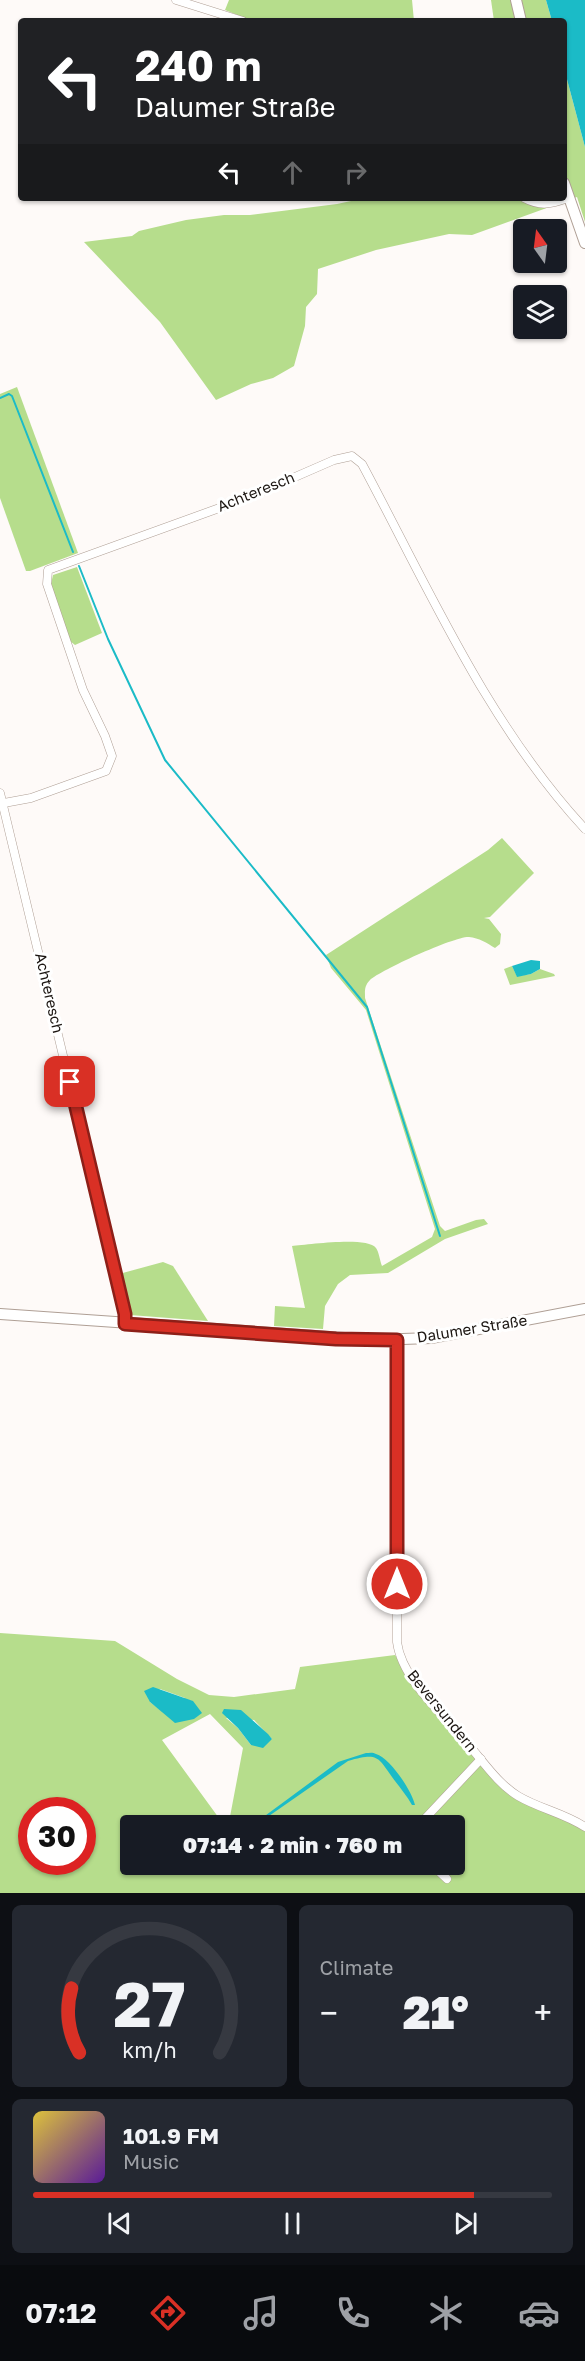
<!DOCTYPE html>
<html lang="en">
<head>
<meta charset="utf-8">
<style>
  body { margin:0; font-family:"Golos Text",sans-serif; background:#242831; color:#f1f3f6; height:100vh; display:flex; flex-direction:column; font-size:22px; white-space:nowrap }
  * { box-sizing:border-box; margin:0 }
  p { font-size:20px; color:#9ea1a6 }
  .icon { flex:none; width:33px; height:33px; fill:none; stroke:currentColor; stroke-width:2; stroke-linecap:round; stroke-linejoin:round }
  .map { position:relative; height:1893px; overflow:hidden }
  .details { display:flex; flex-direction:column; gap:12px; padding:12px; background:#0d0f14; flex:1 }
  .details>* { flex:none }
  .hud { position:absolute; left:18px; top:18px; width:549px; height:183px; border-radius:6px; box-shadow:0 2px 4px #0004; background:#202124; color:#fff; overflow:hidden }
  .needle { width:39px; rotate:346deg }
  .buttons { position:absolute; left:513px; top:219px; display:grid; gap:12px }
  .buttons a { display:grid; place-items:center; width:54px; height:54px; border-radius:6px; background:#171b24; box-shadow:0 2px 4px #0004; font-size:30px }
  .speed { position:absolute; left:18px; top:1797px; display:flex; gap:12px; font-size:30px; font-weight:700; text-align:center }
  .speed>* { display:grid; place-content:center; width:78px; height:78px; border-radius:50%; background:#171b24; box-shadow:0 2px 4px #0004; line-height:1 }
  .speed .limit { border:9px solid #d22; background:#fff; color:#111 }
  .pin { position:absolute; display:grid; place-items:center; width:51px; height:51px; color:#fff; margin:-26px; border-radius:12px; box-shadow:0 3px 9px #0006 }
  .me { position:absolute; width:66px; margin:-33px; rotate:0deg; stroke-linejoin:round; filter:drop-shadow(0 0 4px #0008) }
  .turn { display:flex; align-items:center; gap:21px; height:126px; padding:0 18px; font-size:27px }
  .turn .icon { width:78px; height:78px; stroke-width:2.5 }
  .turn b { display:block; font-size:42px; line-height:51px }
  .lanes { display:flex; align-items:center; height:57px; padding:0 18px; background:#0003; justify-content:center; gap:30px; direction:ltr }
  .lanes .off { opacity:.35 }
  .big { font-size:45px; font-weight:800; line-height:1.1 }
  .details .card { flex:1; display:flex; flex-direction:column; justify-content:center; gap:9px; min-width:0; padding:0 21px; border-radius:9px; background:#242831 }
  .details .dial { align-items:center; gap:0 }
  .dial svg { height:156px; overflow:visible; fill:none; stroke:#363941; stroke-width:7; stroke-linecap:round; text-anchor:middle }
  .dial text { fill:#f1f3f6; stroke:none }
  .song { display:flex; align-items:center; gap:18px }
  .cover { width:72px; height:72px; border-radius:9px; background:linear-gradient(135deg,hsl(50 70% 55%),hsl(270 70% 35%)) }
  .played { height:6px; border-radius:3px; background:linear-gradient(90deg,#d93025 85%,#363941 85%) }
  .keys { display:flex; justify-content:space-around; direction:ltr }
  .heat { display:flex; justify-content:space-between; align-items:center; font-size:33px; direction:ltr }
  .details .tiles { flex:1; display:grid; gap:12px; grid-template-columns:1fr 1fr }
  .card:last-child { grid-column:span 2 }
  .trip { position:absolute; left:120px; top:1815px; width:345px; height:60px; border-radius:6px; background:#171b24; box-shadow:0 2px 4px #0004; font-weight:800; line-height:60px; text-align:center }
  .menu { display:flex; height:96px; justify-content:space-around; align-items:center; background:#090b0e; color:#9ea1a6 }
  .menu .icon { width:42px; height:42px }
  .menu .on { color:#d93025 }
  .menu b { font-size:27px; color:#f1f3f6 }
  .map>svg:first-child { display:block }
  .green { fill:#b6dd8c; fill-rule:evenodd }
  .water { fill:#1bbbc7 }
  .lines { fill:none; stroke-linecap:round; stroke-linejoin:round }
  .stream { stroke:#1bbbc7; stroke-width:2 }
  .minor-casing { stroke:#af9f95; stroke-width:9 }
  .secondary-casing { stroke:#af9f95; stroke-width:12 }
  .minor { stroke:#fff; stroke-width:8 }
  .secondary { stroke:#fff; stroke-width:10 }
  .route-casing { stroke:#8d1f18; stroke-width:15 }
  .route { stroke:#d93025; stroke-width:10 }
  .labels { text-anchor:middle; stroke-width:6; stroke-linejoin:round; paint-order:stroke }
  .street-label { font-size:15px; fill:#1c1612; stroke:#fff }
</style>
</head>
<body>
<div class="map">
<svg width="585" height="1893" viewBox="0 0 585 1893">
  <rect width="100%" height="100%" fill="#fefaf8"/>
  <g class="green">
    <path d="M229,0H412L414,21H252L225,10Z"/>
    <path d="M491,0H546L552,21H494Z"/>
    <path d="M564,68L585,147V222L577,197L472,235L449,234L376,250L318,269L317,294L306,307L305,326L294,366L273,378L251,384L216,400L160,322L84,242L132,236L139,231L186,220L224,215H250L337,204L365,198H564Z"/>
    <path d="M17,387L78,553L30,571H26L0,498V394Z"/>
    <path d="M77,567L102,633L75,645L70,641L51,584L53,575Z"/>
    <path d="M502,838L534,873L490,917L484,918L489,919L501,934L500,944L495,948C487,943 479,938 469,937C455,936 381,970 370,980C364,986 365,991 365,998L440,1226L445,1231L476,1220L484,1219L488,1224L445,1239L388,1273L350,1275L338,1284L325,1306L323,1329L274,1326L275,1306L305,1308L292,1246C307,1245 367,1236 376,1248C379,1252 380,1261 382,1266L432,1237L435,1229L366,1010L331,968L326,955L488,850Z"/>
    <path d="M512,966L517,976L531,974L540,969L554,974L555,976L510,985L504,969Z"/>
    <path d="M163,1262L173,1266L208,1321L130,1315L119,1274Z"/>
    <path d="M0,1633L115,1641L177,1679L209,1695L234,1697L295,1689L300,1667L395,1655L418,1689L496,1780L585,1831V1893H0ZM160,1689L185,1698L159,1709L150,1702ZM210,1714L243,1748L229,1822L224,1825L162,1740ZM226,1718L254,1720L272,1739L251,1745L238,1728ZM32,1810H82V1862H32ZM130,1826H454V1864H130Z"/>
  </g>
  <g class="water">
    <path d="M546,0H585V147L564,68V21H552Z"/>
    <path d="M531,960L540,961V969L531,974L517,977L512,966Z"/>
    <path d="M153,1687L193,1701L202,1713L194,1719L175,1723L150,1702L144,1691Z"/>
    <path d="M224,1709L241,1710L268,1734L272,1739L263,1748L251,1745L238,1728L222,1713Z"/>
    <path d="M366,1753C369,1753 373,1752 376,1754C390,1758 412,1791 415,1805H412C407,1796 401,1789 395,1781C377,1757 380,1752 348,1761L256,1825L258,1821L338,1762Z"/>
  </g>
  <g class="lines">
    <g class="stream">
      <path d="M0,398L9,394L12,396L73,552"/>
      <path d="M79,566L108,639L165,760L367,1007L440,1236"/>
    </g>
    <defs>
      <g id="minor">
        <path d="M176,0L243,21"/>
        <path d="M524,198C541,207 551,204 568,198"/>
        <path d="M0,793L125,1314V1324"/>
        <path d="M4,803L31,798L106,771L112,756L105,736L83,690L47,584L48,570L247,498L334,460L352,456L362,464C429,589 487,723 585,829"/>
        <path d="M397,1340V1642C402,1680 444,1715 467,1743C483,1761 498,1784 518,1796C540,1809 564,1813 585,1827"/>
        <path d="M418,1826L481,1759"/>
        <path d="M431,1864L447,1879"/>
      </g>
      <g id="secondary">
        <path d="M516,0L521,21"/>
        <path d="M564,183L585,243"/>
        <path d="M0,1314L374,1340L431,1338L585,1309"/>
      </g>
    </defs>
    <use href="#minor" class="minor-casing"/>
    <use href="#secondary" class="secondary-casing"/>
    <use href="#minor" class="minor"/>
    <use href="#secondary" class="secondary"/>
  </g>
  <g class="lines">
    <defs>
      <path id="route" d="M70,1082L125,1314V1324L336,1339L397,1340V1584"/>
    </defs>
    <use href="#route" class="route-casing"/>
    <use href="#route" class="route"/>
  </g>
  <g class="labels">
    <g class="street-label">
      <text transform="translate(256 492) rotate(-22)" y="5">Achteresch</text>
      <text transform="translate(49 993) rotate(77)" y="5">Achteresch</text>
      <text transform="translate(472 1329) rotate(-9)" y="5">Dalumer Straße</text>
      <text transform="translate(442 1711) rotate(51)" y="5">Beversundern</text>
    </g>
  </g>
</svg>
<div class="buttons">
<a><svg class="needle" viewBox="-14 -14 28 28"><path d="M0-13l5 13h-10z" fill="#e53935"/><path d="M0 13l5-13h-10z" fill="#9ea1a6"/></svg></a>
<a><svg class="icon" aria-label="layers" viewBox="0 0 24 24"><path d="M12 4l9 5-9 5-9-5zM3 14l9 5 9-5"/></svg></a>
</div>
<div class="speed"><div class="limit">30</div></div>
<div class="pin" style="left:70px;top:1082px;background:#d93025"><svg class="icon" aria-label="arrive" viewBox="0 0 24 24"><path d="M6 21V4h12l-3 4 3 4H6"/></svg></div>
<svg class="me" style="left:397px;top:1584px" viewBox="-20 -20 40 40"><circle r="17" fill="#d93025" stroke="#fff" stroke-width="3"/><path d="M0-11L8 9 0 5-8 9z" fill="#fff"/></svg>
<div class="trip">07:14 · 2 min · 760 m</div>
<div class="hud">
<div class="turn"><svg class="icon" aria-label="left" viewBox="0 0 24 24"><path d="M17 20v-9H6M10 6l-5 5 5 5"/></svg><div><b>240 m</b>Dalumer Straße</div></div>
<div class="lanes"><svg class="icon" aria-label="left" viewBox="0 0 24 24"><path d="M17 20v-9H6M10 6l-5 5 5 5"/></svg><svg class="icon off" aria-label="ahead" viewBox="0 0 24 24"><path d="M12 20V5M6 11l6-6 6 6"/></svg><svg class="icon off" aria-label="right" viewBox="0 0 24 24"><path d="M7 20v-9h11M14 6l5 5-5 5"/></svg></div>
</div>
</div>
<section class="details">
<div class="tiles">
<div class="card dial"><svg viewBox="0 0 100 80">
<path d="M14 69A42 42 0 1 1 86 69"/>
<path d="M14 69A42 42 0 0 1 10 36" stroke="#d93025"/>
<text x="50" y="56" font-size="32" font-weight="700">27</text>
<text x="50" y="72" font-size="11">km/h</text>
</svg></div>
<div class="card"><p>Climate</p>
<div class="heat"><a>−</a><b class="big">21°</b><a>+</a></div>
</div>
<div class="card">
<div class="song"><i class="cover"></i><div><b>101.9 FM</b><p>Music</p></div></div>
<div class="played"></div>
<div class="keys"><svg class="icon" aria-label="previous" viewBox="0 0 24 24"><path d="M18 5L8 12l10 7zM5 5v14"/></svg><svg class="icon" aria-label="pause" viewBox="0 0 24 24"><path d="M8 5v14M16 5v14"/></svg><svg class="icon" aria-label="next" viewBox="0 0 24 24"><path d="M6 5l10 7-10 7zM19 5v14"/></svg></div>
</div>
</div>
</section>
<nav class="menu">
<b>07:12</b>
<svg class="icon on" aria-label="directions" viewBox="0 0 24 24"><path d="M12 3l9 9-9 9-9-9zM9 14v-3h6M13 9l2 2-2 2"/></svg>
<svg class="icon" aria-label="music" viewBox="0 0 24 24"><path d="M9 18V5l10-2v13"/><circle cx="6" cy="18" r="3"/><circle cx="16" cy="16" r="3"/></svg>
<svg class="icon" aria-label="phone" viewBox="0 0 24 24"><path d="M5 4h4l2 5-3 2q2 4 5 5l2-3 5 2v4C11 20 4 13 5 4z"/></svg>
<svg class="icon" aria-label="climate" viewBox="0 0 24 24"><path d="M12 3v18M4 7l16 10M4 17L20 7"/></svg>
<svg class="icon" aria-label="car" viewBox="0 0 24 24"><path d="M5 17H2v-5l4-1 3-4h7l3 4 3 1v5h-3M9 17h6M6 11h13"/><circle cx="7" cy="17" r="2"/><circle cx="17" cy="17" r="2"/></svg>
</nav>
</body>
</html>
